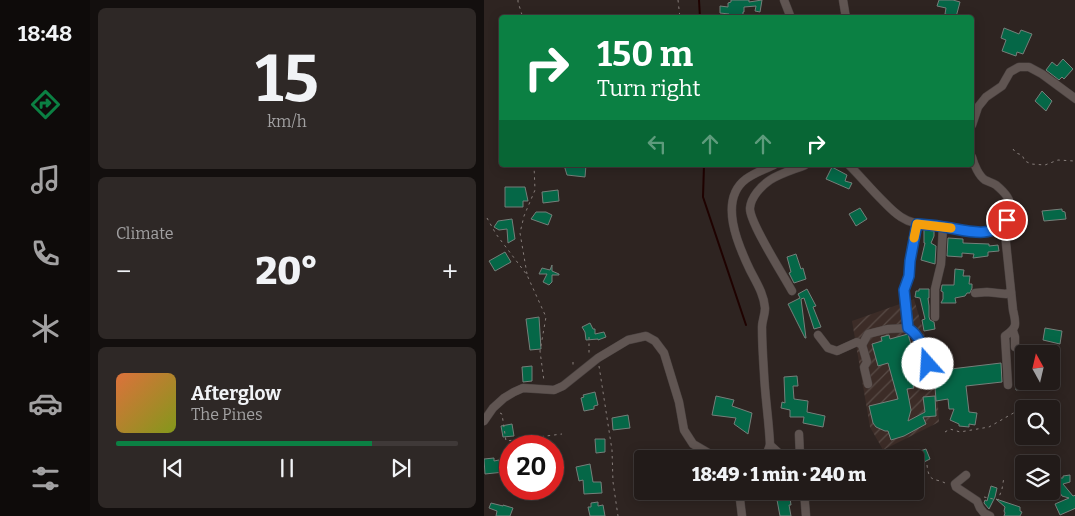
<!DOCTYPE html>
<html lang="en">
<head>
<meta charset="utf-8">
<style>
  body { margin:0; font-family:Bitter,serif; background:#2e2826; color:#f1f3f6; height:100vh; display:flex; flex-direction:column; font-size:19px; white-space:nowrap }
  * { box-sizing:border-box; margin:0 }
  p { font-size:16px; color:#a2a1a2 }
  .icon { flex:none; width:28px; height:28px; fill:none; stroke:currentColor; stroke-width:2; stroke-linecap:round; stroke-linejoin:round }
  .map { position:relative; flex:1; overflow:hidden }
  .sheet { display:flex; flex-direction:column; gap:8px; padding:8px; background:#130f0e; width:394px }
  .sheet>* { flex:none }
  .top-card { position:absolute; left:15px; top:15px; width:475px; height:152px; border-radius:5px; box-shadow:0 2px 12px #0003,0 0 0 1px #3f3938; background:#0b8043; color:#fff; overflow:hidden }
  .needle { width:32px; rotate:352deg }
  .fabs { position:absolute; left:531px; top:345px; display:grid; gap:10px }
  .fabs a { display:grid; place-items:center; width:45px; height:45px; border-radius:5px; background:#221b19; box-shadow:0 2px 12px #0003,0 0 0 1px #3f3938; font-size:25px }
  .speed { position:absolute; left:15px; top:435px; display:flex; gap:10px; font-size:25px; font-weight:700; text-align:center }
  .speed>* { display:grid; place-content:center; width:65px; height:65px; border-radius:50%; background:#221b19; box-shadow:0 2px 12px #0003,0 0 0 1px #3f3938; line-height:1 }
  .speed .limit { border:8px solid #d22; background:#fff; color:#111 }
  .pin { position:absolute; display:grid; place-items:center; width:42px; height:42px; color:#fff; margin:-21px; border:2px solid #fff; border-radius:50%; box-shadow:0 1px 5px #0007 }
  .me { position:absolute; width:55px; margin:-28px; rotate:341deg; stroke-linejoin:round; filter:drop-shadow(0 0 4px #0008) }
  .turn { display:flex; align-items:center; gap:18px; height:105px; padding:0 15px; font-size:22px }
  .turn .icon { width:65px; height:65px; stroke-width:2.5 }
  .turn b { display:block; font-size:35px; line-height:42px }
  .lanes { display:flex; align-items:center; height:48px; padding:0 15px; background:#0003; justify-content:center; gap:25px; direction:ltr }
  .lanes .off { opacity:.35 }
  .big { font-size:38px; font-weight:800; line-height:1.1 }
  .sheet .tile { flex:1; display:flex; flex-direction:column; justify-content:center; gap:8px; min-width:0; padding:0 18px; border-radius:8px; background:#2e2826 }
  .sheet .dial { align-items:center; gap:0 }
  .dial b { font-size:65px; line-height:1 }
  .song { display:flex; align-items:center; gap:15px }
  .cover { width:60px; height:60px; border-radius:8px; background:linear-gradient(135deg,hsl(20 70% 55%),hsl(70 70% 35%)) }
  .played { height:5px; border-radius:2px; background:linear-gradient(90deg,#0b8043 75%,#3f3938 75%) }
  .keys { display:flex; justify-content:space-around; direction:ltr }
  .heat { display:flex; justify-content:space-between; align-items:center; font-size:28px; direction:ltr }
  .trip { position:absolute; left:150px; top:450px; width:290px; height:50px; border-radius:5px; background:#221b19; box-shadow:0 2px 12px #0003,0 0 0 1px #3f3938; font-weight:800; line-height:50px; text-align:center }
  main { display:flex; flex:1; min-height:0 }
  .dock { display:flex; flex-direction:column; width:90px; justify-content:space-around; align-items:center; background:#0e0b0a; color:#a2a1a2 }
  .dock .icon { width:35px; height:35px }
  .dock .current { color:#0b8043 }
  .dock b { font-size:22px; color:#f1f3f6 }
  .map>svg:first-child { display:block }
  .industrial { fill:url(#industrial-furrows) }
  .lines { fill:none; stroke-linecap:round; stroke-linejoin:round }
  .stream { stroke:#1f0200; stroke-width:2 }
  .building { fill:#056747; stroke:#757f7a }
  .minor-casing { stroke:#4a4240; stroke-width:9 }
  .path { stroke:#877e7b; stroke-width:1; stroke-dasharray:2.5 4; stroke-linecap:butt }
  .minor { stroke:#605552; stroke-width:8 }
  .route-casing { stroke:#114b97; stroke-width:12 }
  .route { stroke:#1a73e8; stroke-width:9 }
  .slow { stroke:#f59e0b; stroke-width:9 }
</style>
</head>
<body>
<main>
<nav class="dock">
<b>18:48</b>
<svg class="icon current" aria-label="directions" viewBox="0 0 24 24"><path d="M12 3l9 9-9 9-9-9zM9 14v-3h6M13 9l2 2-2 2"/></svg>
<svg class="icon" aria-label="music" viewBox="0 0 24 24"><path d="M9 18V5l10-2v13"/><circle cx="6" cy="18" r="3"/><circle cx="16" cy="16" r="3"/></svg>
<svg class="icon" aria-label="phone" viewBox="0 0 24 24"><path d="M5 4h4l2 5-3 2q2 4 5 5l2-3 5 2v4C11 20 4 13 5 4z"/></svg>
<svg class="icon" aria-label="climate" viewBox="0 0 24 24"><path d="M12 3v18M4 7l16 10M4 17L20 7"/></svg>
<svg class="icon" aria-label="car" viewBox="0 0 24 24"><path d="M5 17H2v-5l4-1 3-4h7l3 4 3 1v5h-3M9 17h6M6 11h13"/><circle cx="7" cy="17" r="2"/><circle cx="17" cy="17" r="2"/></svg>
<svg class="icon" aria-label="filters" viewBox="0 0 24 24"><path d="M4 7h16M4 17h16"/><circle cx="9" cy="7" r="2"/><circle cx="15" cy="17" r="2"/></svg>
</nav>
<section class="sheet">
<div class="tile dial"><b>15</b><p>km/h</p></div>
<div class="tile"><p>Climate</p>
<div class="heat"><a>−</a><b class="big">20°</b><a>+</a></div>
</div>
<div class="tile">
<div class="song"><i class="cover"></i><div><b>Afterglow</b><p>The Pines</p></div></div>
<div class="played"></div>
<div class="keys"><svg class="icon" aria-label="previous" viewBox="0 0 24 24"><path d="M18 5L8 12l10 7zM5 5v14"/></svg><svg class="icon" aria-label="pause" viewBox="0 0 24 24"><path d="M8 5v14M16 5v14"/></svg><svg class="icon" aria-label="next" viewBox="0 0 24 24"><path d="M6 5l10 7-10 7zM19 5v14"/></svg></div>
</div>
</section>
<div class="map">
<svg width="592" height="516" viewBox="0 0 592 516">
  <defs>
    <pattern id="industrial-furrows" width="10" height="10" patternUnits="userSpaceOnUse" patternTransform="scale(1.25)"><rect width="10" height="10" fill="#3c2c27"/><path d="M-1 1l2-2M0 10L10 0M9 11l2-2" fill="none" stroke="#584b46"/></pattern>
  </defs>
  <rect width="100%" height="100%" fill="#2e2421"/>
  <path class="industrial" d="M430,299L452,375L455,422L399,450L386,427L368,321Z"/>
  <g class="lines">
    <g class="stream">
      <path d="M215,0L216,18"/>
      <path d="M220,165L219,197L262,325"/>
    </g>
  </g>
  <g class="building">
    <path d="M247,0H265V2L278,0L276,12L271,11L272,6L260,7V12H259V15H245V14L236,13V6L244,7V3L247,2Z"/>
    <path d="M455,0H469L476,2L472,17L461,14L462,8L453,6Z"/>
    <path d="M520,28L535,34L537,30L548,34L539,54L533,52L532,56L518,51L522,40L517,38Z"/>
    <path d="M579,59L589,69L580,79L578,77L575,80L562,70L568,62L573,66Z"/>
    <path d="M558,91L568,101L562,111L551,101Z"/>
    <path d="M80,165H102L101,177L83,175Z"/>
    <path d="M348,167L363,175L361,181L368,183L365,189L342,179Z"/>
    <path d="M21,187H41L44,201H39V207H21Z"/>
    <path d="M74,190L75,201L59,203L58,192Z"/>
    <path d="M376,208L383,219L372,226L365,214Z"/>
    <path d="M578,209V211L581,212L582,219L560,221L558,211Z"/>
    <path d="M52,212H62L68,215L64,225L47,219Z"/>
    <path d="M28,219L31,239L24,243L23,229L15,230L10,227L14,221Z"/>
    <path d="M440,230L450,231V236L447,243L452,246L451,264L437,260L441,243H440Z"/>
    <path d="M464,238L479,239V243L505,244V246L514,245L515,251L504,252V256L489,258L490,254L478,253V257L463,256Z"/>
    <path d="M21,252L27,262L11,271L5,261Z"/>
    <path d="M312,254L317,269L319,268L322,279L310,283L305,273L307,272L303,257Z"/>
    <path d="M68,265V271L75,274V275H68V282L65,285L59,282L63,274H55L58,268L66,270Z"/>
    <path d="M471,269L480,270L479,276H486L485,284H488V288L486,293H483L481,296L471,298L472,303H457L459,299V292L457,291L458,285H470Z"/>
    <path d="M323,289L332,306L329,307L337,327L330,329L320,298L317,299L322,338H321L304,304L316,298L314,294Z"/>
    <path d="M435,289H445V298H444L445,306V317L446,320L450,322L451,329L440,331L438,320L441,319L436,298L431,297L432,291H435Z"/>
    <path d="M55,317L57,349L46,350L42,319Z"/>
    <path d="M106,323L109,329H111V334L120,332L122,337L114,340V339L102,340L101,332L98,327Z"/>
    <path d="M561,328L578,331L576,344L559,340Z"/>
    <path d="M424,334L438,383L429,386L430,388L423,389L427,410L424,421L441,412L439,397L451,396L452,416L439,417L442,424L420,436L407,440L404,431H401L392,427L389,423L385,406L414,399L404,363L394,366L388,344L398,341L397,337L405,335L406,339Z"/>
    <path d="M517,363L518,382L482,386L485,412L493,413L491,425L485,424V427L475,426V424L466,420L470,409H465L464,399L452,401L450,371Z"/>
    <path d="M48,366V381L39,382L38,367Z"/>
    <path d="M313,376L314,386H309L310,399L324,401L323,412L341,416L339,427L319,423L320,417H306V410L297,408L298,402L301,403L300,377Z"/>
    <path d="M531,381H553L554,388L532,390Z"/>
    <path d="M111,392L114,405L110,406V409L100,411L97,398L100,397L99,395Z"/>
    <path d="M232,396L250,400L248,406L268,413L264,434L250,424L252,418L228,415Z"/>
    <path d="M144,415L146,428L129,430L128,418Z"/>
    <path d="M28,424L30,436L19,437L17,426Z"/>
    <path d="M111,439H121V452L112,453Z"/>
    <path d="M442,449L446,459L438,463L436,458L429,459L427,454Z"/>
    <path d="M10,458V461L15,460L16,465H19L20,472L1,474L0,459Z"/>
    <path d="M106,464L109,482H117L118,493L100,494L99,480L95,481L92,467Z"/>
    <path d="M586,475V482L579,484L589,496L592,495V508L576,515L571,504L585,498L578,496L568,480V478H579V476Z"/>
    <path d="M507,486L513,488L511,497L505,509L500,503L501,500L503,501Z"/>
    <path d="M306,498L307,505H305L307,516H296L293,500Z"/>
    <path d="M512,499L536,507V511L538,512L536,516H520L521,513L520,511L521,507Z"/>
    <path d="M114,502V506L119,505L121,516H106L104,507H107V503Z"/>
    <path d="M7,503L19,506V505L29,508L26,516H12L13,511L5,508Z"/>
  </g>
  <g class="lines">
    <defs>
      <g id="minor">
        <path d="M300,0L307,18"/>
        <path d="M359,0L362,18"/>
        <path d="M488,125L494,107L502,97L518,86L526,72L535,67H545L558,74L592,99"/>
        <path d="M365,165C376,176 386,188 397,199C403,205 409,212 417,217C430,226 445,224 461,227C481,230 497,237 516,226C523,222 526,214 526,206C527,198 518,190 512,185C509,183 505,182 501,180C495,176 490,165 488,157"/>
        <path d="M433,224L426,261L425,276L420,290L425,328C427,329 429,330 431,332C442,344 444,367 445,382"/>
        <path d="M520,224L529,310C532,324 534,327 521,336L524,385"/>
        <path d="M308,291C300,276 265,222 266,208C267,197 277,186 286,180C297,173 309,170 321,165"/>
        <path d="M491,293L503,292L522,294L527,292"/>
        <path d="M451,317V289L457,264L459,226"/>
        <path d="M529,331L531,337V347"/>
        <path d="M334,335L344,348L353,351L373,342L378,345L383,362L380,367L384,384"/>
        <path d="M378,345L384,334L404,329L425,328"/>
        <path d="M0,421L9,408L20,398L30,392L39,388L70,390L79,386L114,358L144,340L162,336L171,341L180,353L195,402L200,430L209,444L226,454L249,459"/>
        <path d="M315,434L316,456"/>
        <path d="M286,445L296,454L303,458L316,456L317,459"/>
        <path d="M258,459L274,457L283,453L286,445C285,421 281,397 280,373C279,358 278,342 278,327C278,321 281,315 281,308C280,294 272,282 266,270C254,245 234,200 262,179C270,173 281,169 290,165"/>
        <path d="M482,475L471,484L472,487L493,501L496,508L500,513L506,516"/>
        <path d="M255,491L258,516"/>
        <path d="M320,491L322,516"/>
      </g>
    </defs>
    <use href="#minor" class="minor-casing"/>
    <g class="path">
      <path d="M34,0V2L39,18"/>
      <path d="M194,0L196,18"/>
      <path d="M529,149L532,153L538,155L541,161L547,164L561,165L574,160L590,161L592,160"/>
      <path d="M3,218L12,234L43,275L62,317L56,351L60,381"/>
      <path d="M43,274L36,233L40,216L51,190L50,165"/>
      <path d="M105,337V356"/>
      <path d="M89,362V368"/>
      <path d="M115,366L128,450L129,482L134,516"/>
      <path d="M16,413L18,414L22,441L78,434"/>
      <path d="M461,432L466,429L476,432L505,427L533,411"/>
      <path d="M443,465C445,484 451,477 463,484"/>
      <path d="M500,497L514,500L518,489L520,477"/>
    </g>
    <use href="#minor" class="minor"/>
  </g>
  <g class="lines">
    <defs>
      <path id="route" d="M444,364C440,351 437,336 424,328L420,290L425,276L426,261L433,224C442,225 451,225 460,227C481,230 508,240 523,220"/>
    </defs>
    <use href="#route" class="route-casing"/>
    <use href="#route" class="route"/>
    <path class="slow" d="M430,238L433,224L467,228"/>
  </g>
</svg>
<div class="fabs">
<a><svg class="needle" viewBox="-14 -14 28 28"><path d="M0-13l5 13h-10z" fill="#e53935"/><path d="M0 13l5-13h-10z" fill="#a2a1a2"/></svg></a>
<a><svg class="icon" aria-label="search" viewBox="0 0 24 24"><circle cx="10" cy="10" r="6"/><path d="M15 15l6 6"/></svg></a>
<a><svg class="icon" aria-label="layers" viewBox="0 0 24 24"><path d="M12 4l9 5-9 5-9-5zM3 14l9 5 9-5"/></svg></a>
</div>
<div class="speed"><div class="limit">20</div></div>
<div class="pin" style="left:523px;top:220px;background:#d93025"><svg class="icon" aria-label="arrive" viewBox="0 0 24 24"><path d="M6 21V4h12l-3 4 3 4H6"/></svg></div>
<svg class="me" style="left:444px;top:364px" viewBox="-20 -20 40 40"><circle r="19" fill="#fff"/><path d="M0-13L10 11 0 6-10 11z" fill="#1a73e8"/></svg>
<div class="trip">18:49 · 1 min · 240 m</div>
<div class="top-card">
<div class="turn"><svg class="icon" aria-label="right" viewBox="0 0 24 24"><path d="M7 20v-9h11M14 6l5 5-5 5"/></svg><div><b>150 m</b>Turn right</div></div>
<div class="lanes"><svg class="icon off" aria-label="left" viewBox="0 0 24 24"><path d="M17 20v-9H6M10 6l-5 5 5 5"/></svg><svg class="icon off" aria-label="ahead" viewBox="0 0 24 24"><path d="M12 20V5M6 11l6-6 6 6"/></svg><svg class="icon off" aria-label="ahead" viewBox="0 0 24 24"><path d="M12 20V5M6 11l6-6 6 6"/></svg><svg class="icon" aria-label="right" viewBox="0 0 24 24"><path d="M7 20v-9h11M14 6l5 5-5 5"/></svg></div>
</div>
</div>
</main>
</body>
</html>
